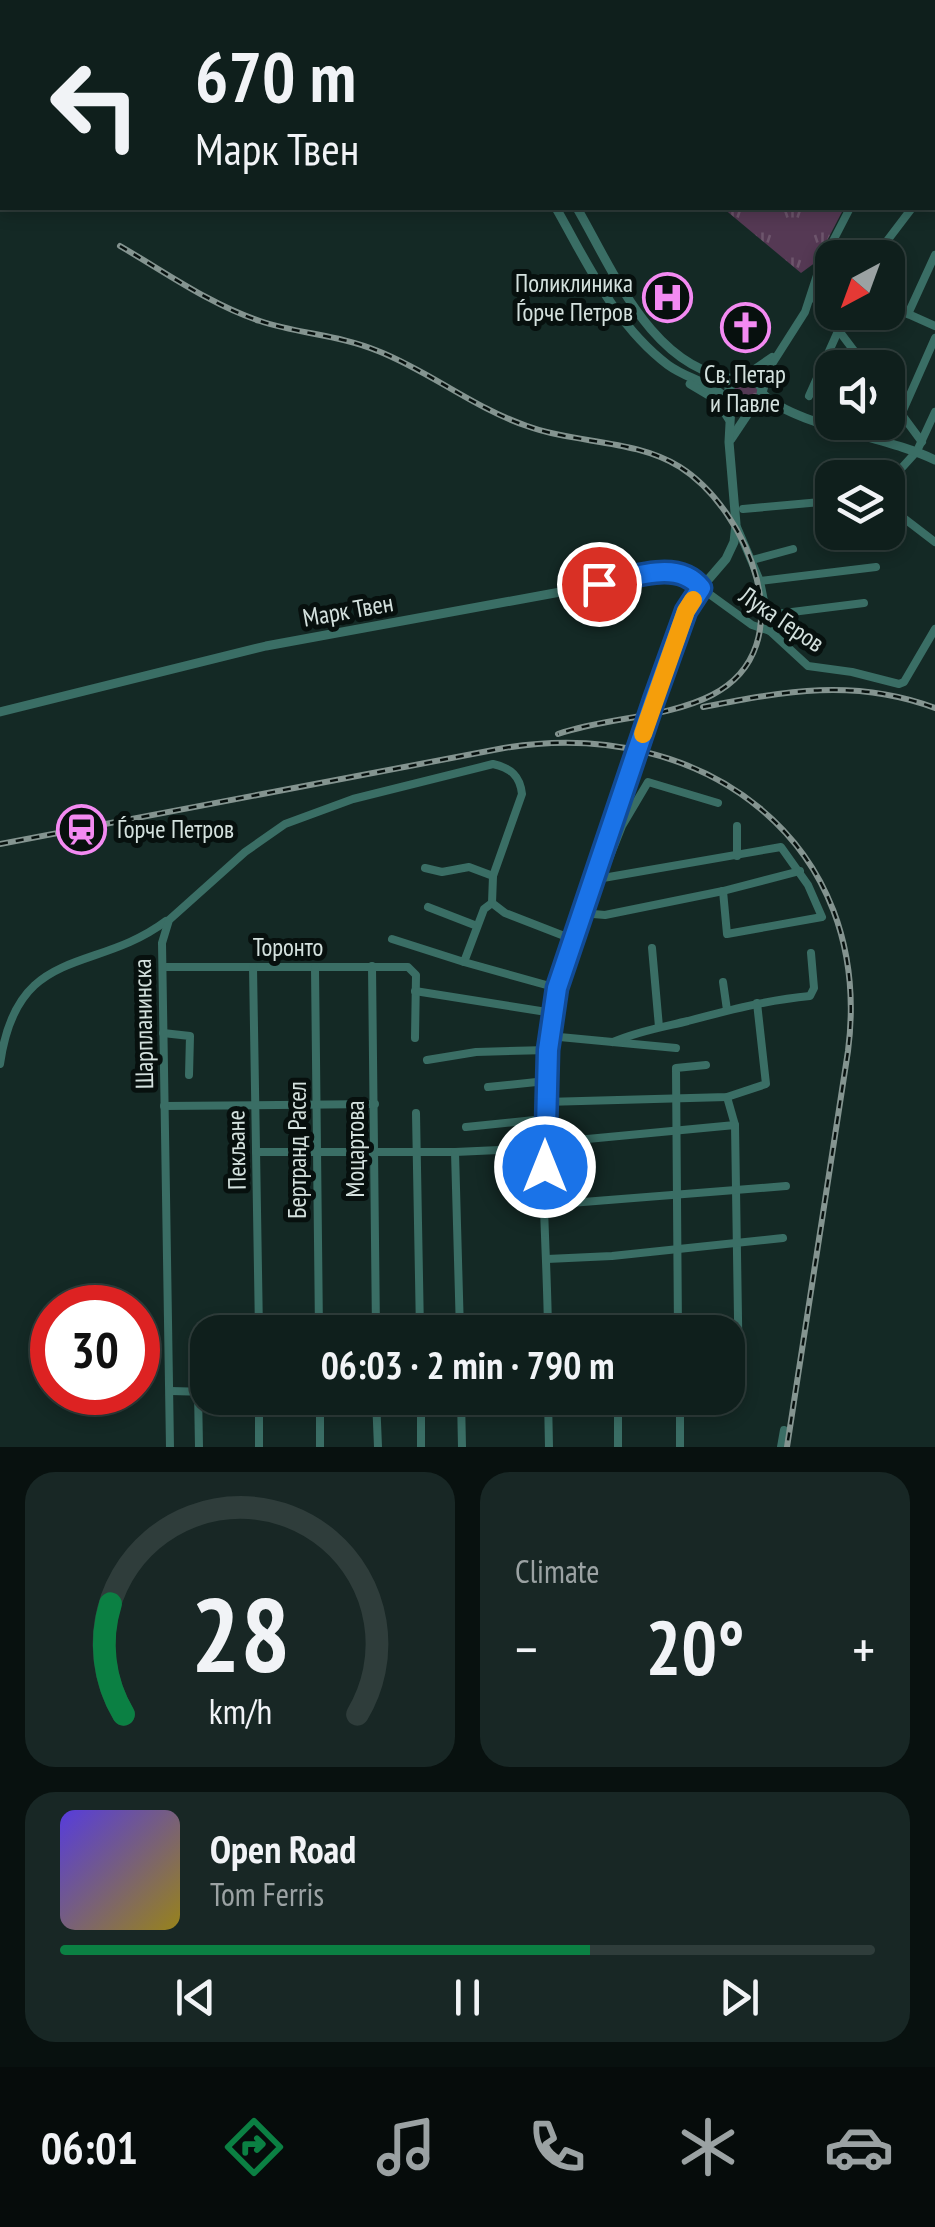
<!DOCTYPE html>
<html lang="en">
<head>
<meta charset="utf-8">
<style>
  body { margin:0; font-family:"PT Sans Narrow",sans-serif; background:#182725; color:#f1f3f6; height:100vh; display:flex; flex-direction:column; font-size:38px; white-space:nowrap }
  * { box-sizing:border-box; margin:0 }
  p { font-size:32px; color:#9ba2a3 }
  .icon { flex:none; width:55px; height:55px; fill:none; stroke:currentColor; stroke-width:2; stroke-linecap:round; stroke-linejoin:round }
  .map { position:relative; height:1447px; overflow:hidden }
  .panel { display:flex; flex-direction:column; gap:25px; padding:25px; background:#08110f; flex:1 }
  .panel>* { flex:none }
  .guide { position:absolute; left:0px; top:0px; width:935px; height:210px; box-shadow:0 5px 15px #0003,0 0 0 2px #2f3d3b; background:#0f1f1c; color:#f1f3f6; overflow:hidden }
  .needle { width:65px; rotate:221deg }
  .tools { position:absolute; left:815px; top:240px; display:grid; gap:20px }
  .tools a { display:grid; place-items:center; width:90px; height:90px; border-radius:20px; background:#0f1f1c; box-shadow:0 5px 15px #0003,0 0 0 2px #2f3d3b; font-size:50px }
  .speed { position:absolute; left:30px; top:1285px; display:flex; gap:20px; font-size:50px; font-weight:700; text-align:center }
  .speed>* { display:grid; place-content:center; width:130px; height:130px; border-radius:50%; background:#0f1f1c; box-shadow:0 5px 15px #0003,0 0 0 2px #2f3d3b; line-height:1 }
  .speed .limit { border:15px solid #d22; background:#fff; color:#111 }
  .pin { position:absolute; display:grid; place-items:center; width:85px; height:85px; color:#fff; margin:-42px; border:5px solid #fff; border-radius:50%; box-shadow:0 2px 10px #0007 }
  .me { position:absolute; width:110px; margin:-55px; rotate:0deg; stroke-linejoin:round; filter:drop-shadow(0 0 8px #0008) }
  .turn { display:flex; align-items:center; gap:35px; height:210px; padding:0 30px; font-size:45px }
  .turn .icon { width:130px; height:130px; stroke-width:2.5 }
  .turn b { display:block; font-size:70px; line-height:85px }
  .big { font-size:75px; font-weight:800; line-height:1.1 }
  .panel .tile { flex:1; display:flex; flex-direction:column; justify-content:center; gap:15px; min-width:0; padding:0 35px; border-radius:30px; background:#182725 }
  .panel .dial { align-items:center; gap:0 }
  .dial svg { height:260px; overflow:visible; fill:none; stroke:#2f3d3b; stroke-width:7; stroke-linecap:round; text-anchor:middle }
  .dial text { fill:#f1f3f6; stroke:none }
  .song { display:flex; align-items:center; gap:30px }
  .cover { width:120px; height:120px; border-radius:15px; background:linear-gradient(135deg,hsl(250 70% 55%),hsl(50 70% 35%)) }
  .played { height:10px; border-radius:5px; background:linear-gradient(90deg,#0b8043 65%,#2f3d3b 65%) }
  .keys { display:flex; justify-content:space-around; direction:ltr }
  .heat { display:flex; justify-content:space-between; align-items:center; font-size:55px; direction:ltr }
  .panel .tiles { flex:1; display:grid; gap:25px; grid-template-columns:1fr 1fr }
  .tile:last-child { grid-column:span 2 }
  .trip { position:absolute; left:190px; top:1315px; width:555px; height:100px; border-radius:30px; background:#0f1f1c; box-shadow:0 5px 15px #0003,0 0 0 2px #2f3d3b; font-weight:800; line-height:100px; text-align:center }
  .tabs { display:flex; height:160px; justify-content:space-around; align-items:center; background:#060c0b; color:#9ba2a3 }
  .tabs .icon { width:70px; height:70px }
  .tabs .current { color:#0b8043 }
  .tabs b { font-size:45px; color:#f1f3f6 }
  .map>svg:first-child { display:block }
  .grass { fill:url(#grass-dots) }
  .park { fill:url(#park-tufts) }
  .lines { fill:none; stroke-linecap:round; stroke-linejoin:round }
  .minor { stroke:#3a6e65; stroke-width:8 }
  .tertiary { stroke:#3a6e65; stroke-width:9 }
  .rail-casing { stroke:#849490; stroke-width:6 }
  .rail { stroke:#07100e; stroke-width:2.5; stroke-dasharray:8; stroke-linecap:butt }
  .minor-bridge { stroke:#3a6e65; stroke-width:8 }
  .route-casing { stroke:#114b97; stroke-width:25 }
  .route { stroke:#1a73e8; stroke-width:18 }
  .slow { stroke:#f59e0b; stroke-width:18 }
  .labels { text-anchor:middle; stroke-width:10; stroke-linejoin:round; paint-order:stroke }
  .poi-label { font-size:25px; fill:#d4e1de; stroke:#07100e; text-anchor:end }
  .street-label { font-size:25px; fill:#d4e1de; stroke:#07100e }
</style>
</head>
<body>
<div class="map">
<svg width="935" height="1447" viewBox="0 0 935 1447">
  <defs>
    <pattern id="grass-dots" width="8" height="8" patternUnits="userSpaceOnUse" patternTransform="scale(2.5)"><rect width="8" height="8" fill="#553954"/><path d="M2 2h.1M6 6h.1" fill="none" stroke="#6d556c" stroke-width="1.8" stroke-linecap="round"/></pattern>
    <pattern id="park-tufts" width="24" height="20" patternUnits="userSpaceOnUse" patternTransform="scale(2.5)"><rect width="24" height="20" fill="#553954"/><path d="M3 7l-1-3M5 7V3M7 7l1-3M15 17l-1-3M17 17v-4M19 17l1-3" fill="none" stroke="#6d556c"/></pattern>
  </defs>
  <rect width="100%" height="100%" fill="#142925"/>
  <circle class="grass" cx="746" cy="394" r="13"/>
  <path class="park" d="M723,208H844L816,262L801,273Z"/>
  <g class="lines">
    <g class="minor">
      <path d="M27,0L31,2"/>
      <path d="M171,0L174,2"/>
      <path d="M525,0L532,2"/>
      <path d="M585,0V2"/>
      <path d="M15,2L16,0"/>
      <path d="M70,2L72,0"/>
      <path d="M125,2L127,0"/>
      <path d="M185,2L187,0"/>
      <path d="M665,2L666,0"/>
      <path d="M0,29L2,24"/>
      <path d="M932,82L935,78"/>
      <path d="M932,192L935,194"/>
      <path d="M874,258L912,208"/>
      <path d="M812,295L867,368"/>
      <path d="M888,305L935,326"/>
      <path d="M908,314L935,255"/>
      <path d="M743,377L772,357"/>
      <path d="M763,391L770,367L805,312L820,266L850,208"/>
      <path d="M809,396L839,329"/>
      <path d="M888,396L922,442"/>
      <path d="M901,415L935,338"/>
      <path d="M888,483L917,451L935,412"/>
      <path d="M888,506L935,542"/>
      <path d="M743,509L832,501"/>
      <path d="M737,527L760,581L770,631"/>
      <path d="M752,560L793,549"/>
      <path d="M760,581L876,567"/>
      <path d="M768,615L864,603"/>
      <path d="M654,701L686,611L701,588L752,625L770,631L808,666L852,672L899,684L904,682L935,629"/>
      <path d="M737,856V826"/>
      <path d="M425,868L442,872L469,867L493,876"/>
      <path d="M603,878L781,847L808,885L822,917L727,934L723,891"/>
      <path d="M428,907L477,926"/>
      <path d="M581,913L605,915L723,891L800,871"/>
      <path d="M587,914L622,826L648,782L718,803"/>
      <path d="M392,939L464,962L484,909L492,903"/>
      <path d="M652,948L659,1027"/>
      <path d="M464,962L557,988"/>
      <path d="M372,966L376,1332"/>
      <path d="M163,967H408L416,975L415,1038"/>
      <path d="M253,967L259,1332"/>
      <path d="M315,968L319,1332"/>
      <path d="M723,982L727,1010"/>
      <path d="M415,991L553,1013"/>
      <path d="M163,1033L190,1036L189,1075"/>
      <path d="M549,1036L676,1048"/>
      <path d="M613,1042C638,1031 663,1027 688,1021C729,1010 768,1000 810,996L814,988L811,953"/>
      <path d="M427,1060L476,1052L548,1050"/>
      <path d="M0,1064C17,943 94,975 166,921"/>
      <path d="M488,1087L546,1081"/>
      <path d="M727,1097L735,1125"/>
      <path d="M545,1102L727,1097L766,1084L757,1003"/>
      <path d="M164,1106L375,1104"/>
      <path d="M416,1113L420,1332"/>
      <path d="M466,1127L544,1119"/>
      <path d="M545,1143L735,1125L739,1382L728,1387"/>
      <path d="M256,1152H455L545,1148"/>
      <path d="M455,1152L460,1332"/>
      <path d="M545,1167L586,1166"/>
      <path d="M545,1205L786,1186"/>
      <path d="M547,1259L612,1256L783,1238"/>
      <path d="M548,1332C547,1226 532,1091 557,988C576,909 610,832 636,755"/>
      <path d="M678,1332L676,1068L706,1065"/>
      <path d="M171,1391L208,1392"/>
      <path d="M198,1391L199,1447"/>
      <path d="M259,1398V1447"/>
      <path d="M320,1398V1447"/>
      <path d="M376,1398L378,1447"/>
      <path d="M421,1398V1447"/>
      <path d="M461,1398L462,1447"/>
      <path d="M548,1398L549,1447"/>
      <path d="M618,1398V1447"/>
      <path d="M680,1398V1447"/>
      <path d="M170,1447L162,943L169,920L245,852L285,824L353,799L493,764C511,768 520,776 522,794L493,876L492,903L505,913L572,939"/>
      <path d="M781,1447L784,1430"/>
    </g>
    <g class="tertiary">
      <path d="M442,0L443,2"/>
      <path d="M458,0L459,2"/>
      <path d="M673,0L675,2"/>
      <path d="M714,0L716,2"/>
      <path d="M699,2L701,0"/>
      <path d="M932,139L935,141"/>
      <path d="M932,150L935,152"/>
      <path d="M556,208C588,264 615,325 668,365C683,376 700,380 716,390C732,400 739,422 759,406L762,388L752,378L737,379L729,388V402"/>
      <path d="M577,208C614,272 653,371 737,379"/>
      <path d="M690,384L717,400L729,419"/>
      <path d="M763,394C794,426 890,437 935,460"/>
      <path d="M731,439L749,412"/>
      <path d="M0,712L266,646L669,572L683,573L701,588L726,559L734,542L736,524L729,442L731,405"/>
    </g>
    <defs>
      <g id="rail">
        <path d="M120,246C165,272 211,305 260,321C299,334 340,335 378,351C429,371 474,408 527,426C576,444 635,439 680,467C748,510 806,647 712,695C668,718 606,717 558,734"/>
        <path d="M703,707C785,691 855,678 935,708"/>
        <path d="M0,844L504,748C701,715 875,841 848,1051L787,1447"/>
      </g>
    </defs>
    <use href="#rail" class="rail-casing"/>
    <use href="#rail" class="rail"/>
    <path class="minor-bridge" d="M636,755L654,701"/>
  </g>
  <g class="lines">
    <defs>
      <path id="route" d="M545,1167L548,1050L557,988L654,700L686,611L701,588C678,558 632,578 599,584"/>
    </defs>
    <use href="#route" class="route-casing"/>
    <use href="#route" class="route"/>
    <path class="slow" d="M643,734L686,611L693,600"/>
  </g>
  <defs>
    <symbol id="hospital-ring" viewBox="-11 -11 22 22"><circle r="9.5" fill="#07100e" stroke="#f38af2" stroke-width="1.5"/><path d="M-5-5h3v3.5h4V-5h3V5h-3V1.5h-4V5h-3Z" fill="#f38af2"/></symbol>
    <symbol id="church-ring" viewBox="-11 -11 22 22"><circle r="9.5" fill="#07100e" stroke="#f38af2" stroke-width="1.5"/><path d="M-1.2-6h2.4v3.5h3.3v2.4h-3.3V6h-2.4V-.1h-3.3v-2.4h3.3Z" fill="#f38af2"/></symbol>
    <symbol id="station-ring" viewBox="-11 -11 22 22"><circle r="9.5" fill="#07100e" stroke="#f38af2" stroke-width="1.5"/><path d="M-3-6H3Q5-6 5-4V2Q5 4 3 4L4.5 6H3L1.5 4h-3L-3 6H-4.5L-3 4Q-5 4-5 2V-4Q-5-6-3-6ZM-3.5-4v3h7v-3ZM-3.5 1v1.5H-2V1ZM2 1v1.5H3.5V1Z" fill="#f38af2"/></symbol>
  </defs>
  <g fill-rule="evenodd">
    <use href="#hospital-ring" x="640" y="270" width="55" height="55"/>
    <use href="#church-ring" x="718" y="300" width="55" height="55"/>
    <use href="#station-ring" x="54" y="802" width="55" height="55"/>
  </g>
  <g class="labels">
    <g class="poi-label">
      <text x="633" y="292">Поликлиника<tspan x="633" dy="29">Ѓорче Петров</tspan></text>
      <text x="745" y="383" text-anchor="middle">Св. Петар<tspan x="745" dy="29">и Павле</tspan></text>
      <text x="117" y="838" text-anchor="start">Ѓорче Петров</text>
    </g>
    <g class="street-label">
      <text transform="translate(348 610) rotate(-10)" y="9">Марк Твен</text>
      <text transform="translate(782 619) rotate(34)" y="9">Лука Геров</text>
      <text x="288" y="956">Торонто</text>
      <text transform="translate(143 1024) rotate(-91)" y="9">Шарпланинска</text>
      <text transform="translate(355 1149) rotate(-90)" y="9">Моцартова</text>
      <text transform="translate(236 1150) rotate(-91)" y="9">Пекљане</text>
      <text transform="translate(297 1150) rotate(-90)" y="9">Бертранд Расел</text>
    </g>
  </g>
</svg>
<div class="tools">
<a><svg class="needle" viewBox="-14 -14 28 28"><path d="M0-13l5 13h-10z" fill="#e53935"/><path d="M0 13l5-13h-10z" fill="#9ba2a3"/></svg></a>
<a><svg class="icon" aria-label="sound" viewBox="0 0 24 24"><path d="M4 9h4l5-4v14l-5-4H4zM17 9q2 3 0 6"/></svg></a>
<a><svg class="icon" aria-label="layers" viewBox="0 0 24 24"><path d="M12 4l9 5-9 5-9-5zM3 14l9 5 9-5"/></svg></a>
</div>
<div class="speed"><div class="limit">30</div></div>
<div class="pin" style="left:599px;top:584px;background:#d93025"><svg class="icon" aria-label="arrive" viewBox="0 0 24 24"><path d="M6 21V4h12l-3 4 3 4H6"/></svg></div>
<svg class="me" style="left:545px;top:1167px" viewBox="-20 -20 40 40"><circle r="17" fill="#1a73e8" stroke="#fff" stroke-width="3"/><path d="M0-11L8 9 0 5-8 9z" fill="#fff"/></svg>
<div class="trip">06:03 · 2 min · 790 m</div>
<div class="guide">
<div class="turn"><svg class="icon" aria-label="left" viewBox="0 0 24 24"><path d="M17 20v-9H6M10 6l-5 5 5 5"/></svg><div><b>670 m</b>Марк Твен</div></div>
</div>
</div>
<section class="panel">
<div class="tiles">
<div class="tile dial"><svg viewBox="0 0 100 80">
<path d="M14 69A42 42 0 1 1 86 69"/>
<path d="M14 69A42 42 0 0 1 10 35" stroke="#0b8043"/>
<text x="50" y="56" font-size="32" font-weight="700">28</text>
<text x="50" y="72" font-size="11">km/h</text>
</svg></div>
<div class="tile"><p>Climate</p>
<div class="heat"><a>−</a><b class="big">20°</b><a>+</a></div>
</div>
<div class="tile">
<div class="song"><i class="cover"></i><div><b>Open Road</b><p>Tom Ferris</p></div></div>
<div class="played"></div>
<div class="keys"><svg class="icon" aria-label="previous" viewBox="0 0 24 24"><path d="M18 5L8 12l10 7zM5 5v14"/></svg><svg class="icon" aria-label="pause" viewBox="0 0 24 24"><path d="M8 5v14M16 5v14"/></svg><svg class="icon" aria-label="next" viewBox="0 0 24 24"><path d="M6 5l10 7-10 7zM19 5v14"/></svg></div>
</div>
</div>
</section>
<nav class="tabs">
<b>06:01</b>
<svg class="icon current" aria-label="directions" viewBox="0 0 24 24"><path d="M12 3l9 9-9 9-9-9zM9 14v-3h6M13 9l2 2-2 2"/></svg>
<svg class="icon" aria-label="music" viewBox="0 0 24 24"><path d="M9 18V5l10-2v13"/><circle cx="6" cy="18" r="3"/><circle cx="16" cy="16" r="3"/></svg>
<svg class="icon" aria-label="phone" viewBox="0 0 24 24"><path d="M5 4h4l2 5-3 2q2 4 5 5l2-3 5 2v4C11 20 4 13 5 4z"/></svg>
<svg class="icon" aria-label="climate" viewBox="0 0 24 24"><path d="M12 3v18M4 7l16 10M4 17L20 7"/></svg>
<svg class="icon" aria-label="car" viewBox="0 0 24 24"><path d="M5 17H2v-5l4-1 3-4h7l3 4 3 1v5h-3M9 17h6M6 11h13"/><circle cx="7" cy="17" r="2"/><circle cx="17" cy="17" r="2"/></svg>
</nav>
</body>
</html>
